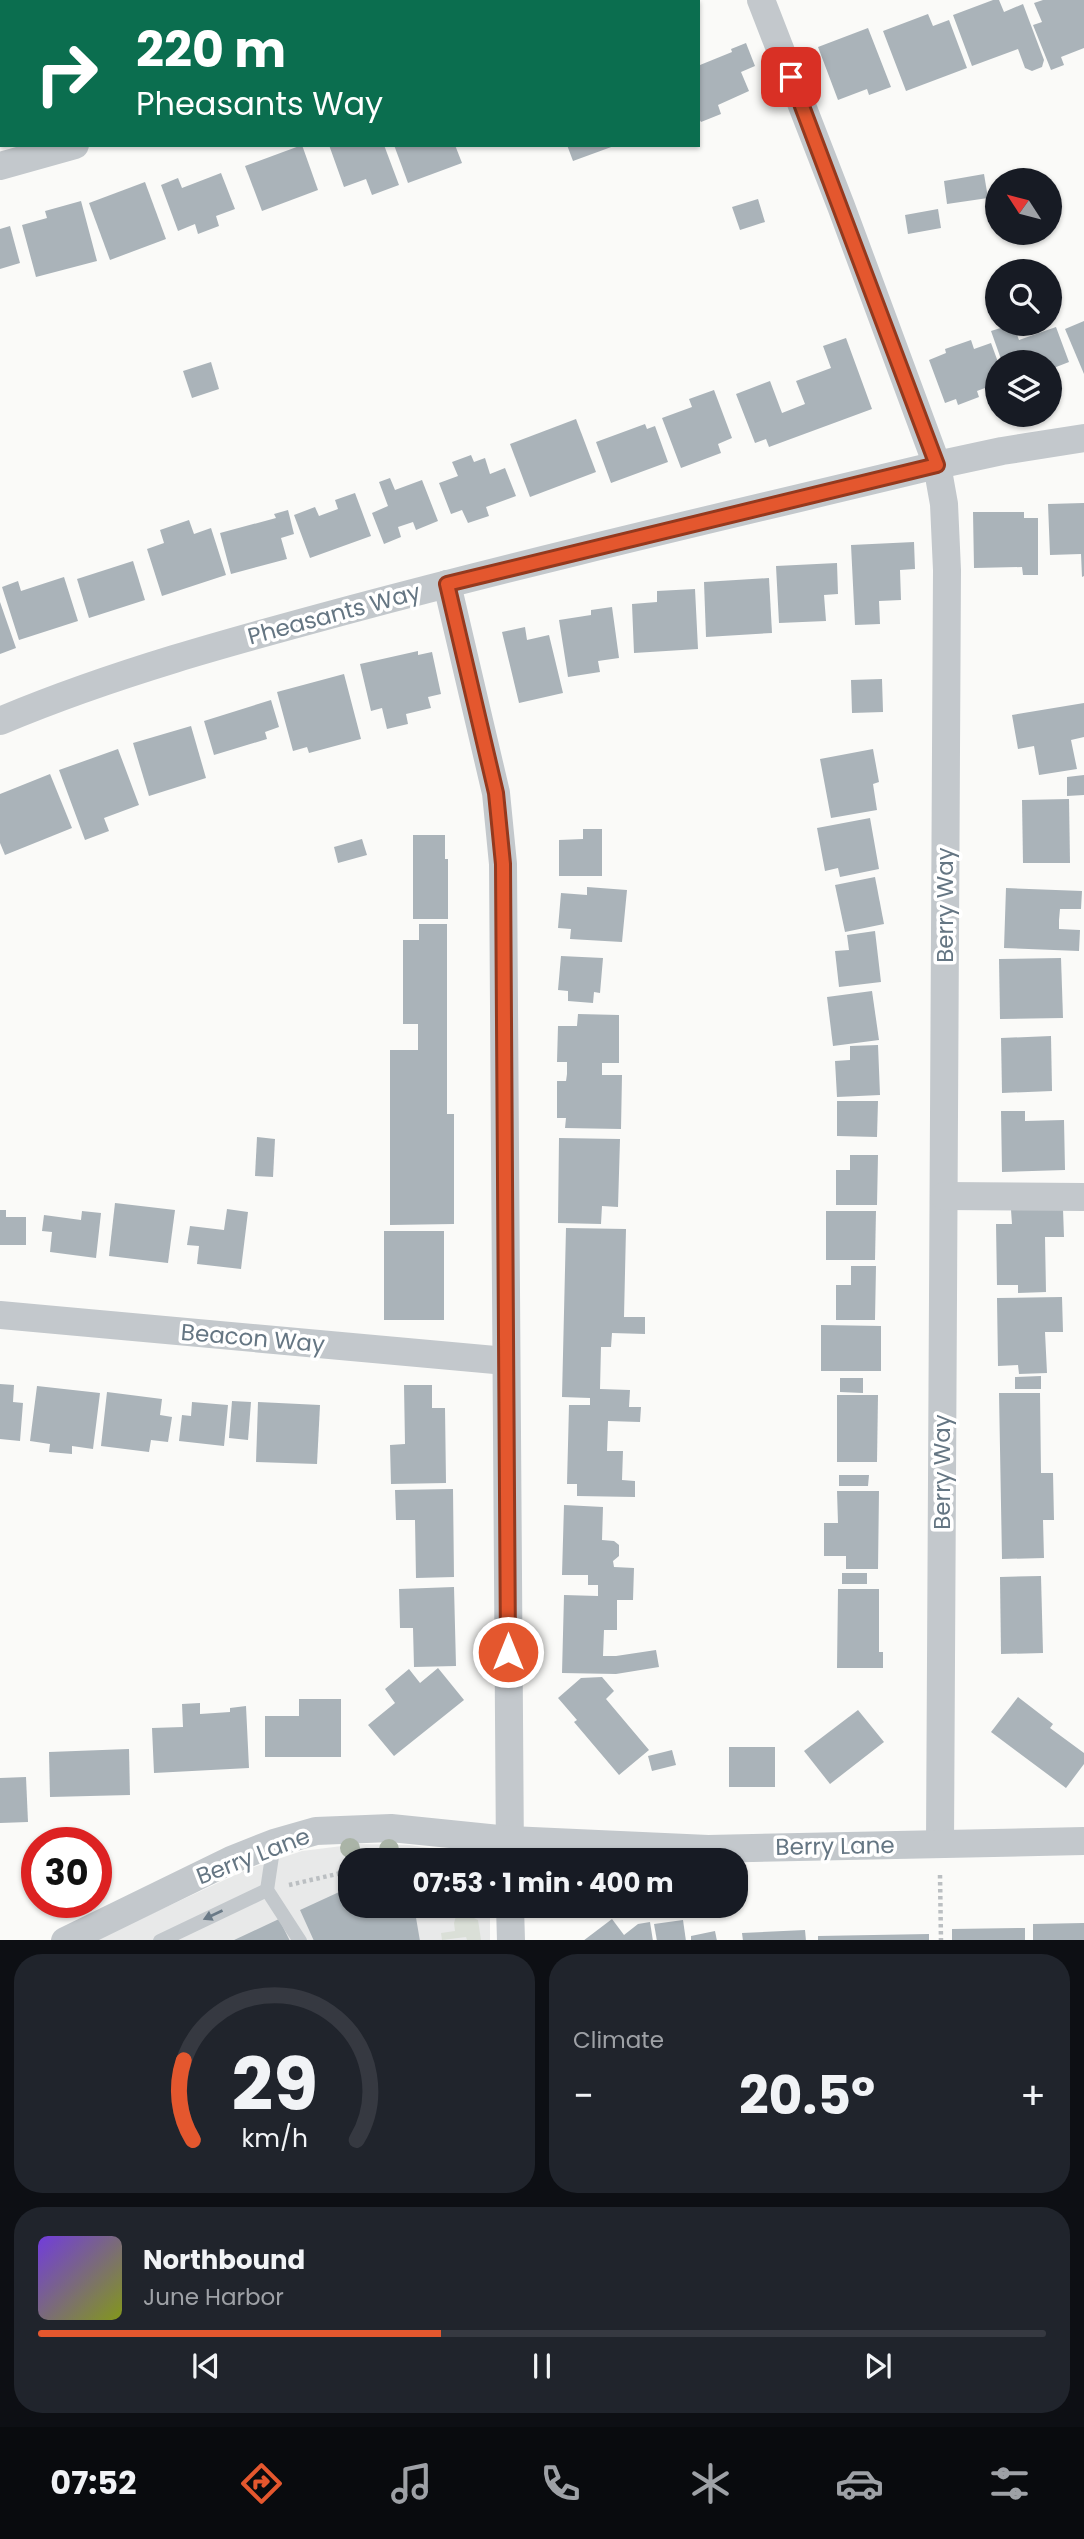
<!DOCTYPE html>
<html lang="en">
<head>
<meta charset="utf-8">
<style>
  body { margin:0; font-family:Poppins,sans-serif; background:#20242c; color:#f1f3f6; height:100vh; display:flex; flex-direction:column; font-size:26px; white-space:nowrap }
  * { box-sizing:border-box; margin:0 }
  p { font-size:23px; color:#9ea1a6 }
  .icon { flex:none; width:38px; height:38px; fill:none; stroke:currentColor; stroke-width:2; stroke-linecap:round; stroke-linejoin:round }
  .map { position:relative; height:1940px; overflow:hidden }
  .sheet { display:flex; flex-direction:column; gap:14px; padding:14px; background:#0d0f14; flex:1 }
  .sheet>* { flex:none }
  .hud { position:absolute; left:0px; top:0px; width:700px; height:147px; box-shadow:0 2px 5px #0004; background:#0b6e4f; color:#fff; overflow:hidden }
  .needle { width:46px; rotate:306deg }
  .controls { position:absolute; left:985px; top:168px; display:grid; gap:14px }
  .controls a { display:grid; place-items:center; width:77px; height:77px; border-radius:50%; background:#171b24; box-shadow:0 2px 5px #0004; font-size:35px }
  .speed { position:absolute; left:21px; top:1827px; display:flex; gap:14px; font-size:35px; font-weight:700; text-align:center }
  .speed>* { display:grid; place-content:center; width:91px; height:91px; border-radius:50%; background:#171b24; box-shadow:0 2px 5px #0004; line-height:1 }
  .speed .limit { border:10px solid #d22; background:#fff; color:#111 }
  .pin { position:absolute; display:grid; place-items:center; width:60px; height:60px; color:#fff; margin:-30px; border-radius:14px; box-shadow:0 4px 10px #0006 }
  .me { position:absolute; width:77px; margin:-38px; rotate:0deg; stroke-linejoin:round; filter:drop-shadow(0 0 5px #0008) }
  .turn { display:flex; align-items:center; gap:24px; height:147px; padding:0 21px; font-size:32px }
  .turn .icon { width:91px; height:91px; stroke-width:2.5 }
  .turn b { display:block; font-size:49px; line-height:60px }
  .big { font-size:52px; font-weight:700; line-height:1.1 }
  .sheet .card { flex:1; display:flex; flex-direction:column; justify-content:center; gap:10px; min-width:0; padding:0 24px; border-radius:28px; background:#20242c }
  .sheet .dial { align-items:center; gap:0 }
  .dial svg { height:182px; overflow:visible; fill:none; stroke:#363941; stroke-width:7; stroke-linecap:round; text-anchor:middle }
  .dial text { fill:#f1f3f6; stroke:none }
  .song { display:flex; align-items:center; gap:21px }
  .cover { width:84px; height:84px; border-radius:10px; background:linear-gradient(135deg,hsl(260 70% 55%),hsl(70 70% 35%)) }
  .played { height:7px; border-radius:4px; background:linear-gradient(90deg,#e4572e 40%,#363941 40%) }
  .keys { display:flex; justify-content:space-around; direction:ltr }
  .heat { display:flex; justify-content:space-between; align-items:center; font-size:38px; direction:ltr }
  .sheet .tiles { flex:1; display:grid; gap:14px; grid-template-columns:1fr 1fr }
  .card:last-child { grid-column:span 2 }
  .trip { position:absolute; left:338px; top:1848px; width:410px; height:70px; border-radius:28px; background:#171b24; box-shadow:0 2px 5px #0004; font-weight:700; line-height:70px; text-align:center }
  .menu { display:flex; height:112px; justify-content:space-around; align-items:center; background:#090b0e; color:#9ea1a6 }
  .menu .icon { width:49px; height:49px }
  .menu .current { color:#e4572e }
  .menu b { font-size:32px; color:#f1f3f6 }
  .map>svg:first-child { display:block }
  .built { fill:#e8e9e9 }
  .green { fill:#dadfd7 }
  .building { fill:#aab3b9 }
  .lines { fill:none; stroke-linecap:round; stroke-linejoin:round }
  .path { stroke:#bbbfc2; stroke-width:4.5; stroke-dasharray:3.5 3.5; stroke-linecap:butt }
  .service { stroke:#c3c8cc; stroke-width:14 }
  .minor { stroke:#c3c8cc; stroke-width:28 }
  .tree { fill:#aab4a7 }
  .oneway { fill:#6a7a87 }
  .route-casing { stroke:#94391e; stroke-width:18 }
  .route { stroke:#e4572e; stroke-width:12 }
  .labels { text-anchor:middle; stroke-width:7; stroke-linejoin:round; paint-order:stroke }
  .street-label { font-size:23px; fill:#657683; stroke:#fff }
</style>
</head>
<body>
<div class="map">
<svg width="1084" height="1941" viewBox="0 0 1084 1941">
  <rect width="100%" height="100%" fill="#fafaf8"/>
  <path class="built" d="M358,1844L409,1845L443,1850L459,1855L466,1860H350V1906H490V1940L93,1941L248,1869L302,1851Z"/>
  <path class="green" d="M463,1913L478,1920L481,1940H467L466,1937L442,1940L441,1933L455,1931L454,1923L456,1916Z"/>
  <g class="building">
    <path d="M993,0H999L1004,12L1023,4L1044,60L1042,67L1032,71L1025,68L1018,49L972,66L953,15Z"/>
    <path d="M1043,0H1084V48L1061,57L1064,65L1051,70L1033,25L1042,22L1034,3Z"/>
    <path d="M928,14L933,26L949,20L967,68L906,91L883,31Z"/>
    <path d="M868,28L891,87L869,95L867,89L838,100L818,47Z"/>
    <path d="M746,43L755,66L741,72L749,91L718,105L721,114L701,122L698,117V60L700,65L732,52L731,49Z"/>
    <path d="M302,145L318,190L262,211L245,166Z"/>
    <path d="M329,145H384L399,185L372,195L366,179L344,187Z"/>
    <path d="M394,145H455L462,163L408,183Z"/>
    <path d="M567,145H614V146L573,161Z"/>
    <path d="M221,173L235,209L216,216L219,226L198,234L195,224L178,231L161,185L178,178L182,188Z"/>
    <path d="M984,174L988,198L947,204L944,181Z"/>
    <path d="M145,182L166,239L110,260L89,203Z"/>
    <path d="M758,199L765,222L740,230L732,207Z"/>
    <path d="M81,201L97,261L36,277L22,225L47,218L45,211Z"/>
    <path d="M938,209L941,228L908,234L905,215Z"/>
    <path d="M10,226L20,263L0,269V229Z"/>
    <path d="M1084,321V374L1065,329Z"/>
    <path d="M1013,324L1019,340L1056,327L1069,362L1051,369L1055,378L1050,380V362H1002L991,331Z"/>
    <path d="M846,338L872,409L769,447L766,439L755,443L736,394L770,381L782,413L805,404L796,381L831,368L823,346Z"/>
    <path d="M971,340L974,349L991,343L998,362V383L977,391L979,397L958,405L956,399L945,403L929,360L946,353L945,349Z"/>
    <path d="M211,362L219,389L192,398L183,371Z"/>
    <path d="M714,390L732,438L718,444L721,453L681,468L662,418L692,407L689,399Z"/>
    <path d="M576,419L596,472L530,497L510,444Z"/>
    <path d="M645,424L647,429L655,426L668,462L611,483L596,442Z"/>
    <path d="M471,455L474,462L485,458L490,474L505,468L516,496L486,507L489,516L468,523L462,510L451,514L439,483L458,476L452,462Z"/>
    <path d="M390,478L395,490L422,480L438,521L416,530L413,522L398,527L401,537L384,544L372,513L388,506L379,482Z"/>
    <path d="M355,493L371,536L310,558L294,515L315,507L319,516L338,509L335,500Z"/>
    <path d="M1084,503V576L1082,577L1081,554L1050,555L1048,504Z"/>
    <path d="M288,510L294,534L281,538L287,559L231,574L220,533L276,518L274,514Z"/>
    <path d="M973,512H1024V518H1038V575H1023L1022,567L974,568Z"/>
    <path d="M189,520L194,534L211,528L226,575L162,596L147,549L164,543L160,530Z"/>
    <path d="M914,542L915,569L900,570L901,600L879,601L880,624L855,625L851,545Z"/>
    <path d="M133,561L145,600L89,618L77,579Z"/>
    <path d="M837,563L838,594L824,595L826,621L779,623L776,566Z"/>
    <path d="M64,577L78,621L19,640L2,587L18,581L21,591Z"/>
    <path d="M769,578L772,633L706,637L704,582Z"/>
    <path d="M695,589L698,649L634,653L632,604L657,602V591Z"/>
    <path d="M0,602L16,648L0,654Z"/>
    <path d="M612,607L619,658L598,661L600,672L568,677L559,620L591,615V610Z"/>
    <path d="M525,627L527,640L549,635L563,693L519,703L502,632Z"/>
    <path d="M418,651V655L432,652L441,694L428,697L431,708L406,714L408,724L387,729L382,708L371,711L360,664Z"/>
    <path d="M344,674L361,739L309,753L307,747L293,751L277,692Z"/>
    <path d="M882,679L883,712L852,713L851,680Z"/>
    <path d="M271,700L279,727L265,732L267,739L214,755L204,721Z"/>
    <path d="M1084,703V737L1071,740L1077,769L1039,775L1034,746L1018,749L1012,715Z"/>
    <path d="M191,726L206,778L149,796L133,743Z"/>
    <path d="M118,749L139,805L104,818L109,831L85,840L59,770Z"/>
    <path d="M873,749L879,782L873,784L877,810L831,818L820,759Z"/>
    <path d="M50,774L72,828L5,855L0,843V794Z"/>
    <path d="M1084,775V795L1067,796V777Z"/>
    <path d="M1069,799L1070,863H1023L1022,800Z"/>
    <path d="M870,818L879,869L840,877L838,868L825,871L817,828Z"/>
    <path d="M583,829H602V876H559V840L583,839Z"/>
    <path d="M413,835H445V859H448V919H413Z"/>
    <path d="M362,839L367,855L338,863L334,847Z"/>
    <path d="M875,877L884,924L845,932L835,885Z"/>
    <path d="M587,887L627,890L622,942L570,939L571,929L558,928L561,893L587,895Z"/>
    <path d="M1006,888L1082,891L1081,909H1060L1059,920V929L1080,930L1079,951L1004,948Z"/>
    <path d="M419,924H447V1114H454V1224L390,1225V1050H418V1024H403V940H419Z"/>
    <path d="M875,931L881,982L839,987L835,951L849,950L847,935Z"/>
    <path d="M561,956L603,958L600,993L594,992L593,1003L568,1001V991L558,990Z"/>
    <path d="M1061,958L1063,1018L1000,1019L999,959Z"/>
    <path d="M872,991L879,1040L833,1046L827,997Z"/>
    <path d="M578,1014L619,1015V1063H602V1075H622L621,1129L565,1128L566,1118H557V1081H566L567,1074V1062H557L558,1026H577Z"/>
    <path d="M1051,1036L1052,1091L1002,1093L1001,1038Z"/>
    <path d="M878,1045L880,1095L837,1097L835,1061L850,1060V1046Z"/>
    <path d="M837,1101H878L877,1137L837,1136Z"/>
    <path d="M1001,1111H1025V1121L1064,1120L1065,1170L1002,1172Z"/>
    <path d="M257,1137L275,1139L273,1177L255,1176Z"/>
    <path d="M559,1138L620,1139L618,1207L602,1206L601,1224L558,1223Z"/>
    <path d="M850,1155H878L877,1205H836V1170H850Z"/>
    <path d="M115,1203L175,1210L168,1263L109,1256Z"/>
    <path d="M227,1209L248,1212L241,1269L197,1264L199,1246L187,1245L190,1226L224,1230Z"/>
    <path d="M1063,1209L1064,1237H1045L1046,1292L1018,1293V1285H997L996,1224H1012L1011,1210Z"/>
    <path d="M0,1210H6V1217H26V1245H0Z"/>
    <path d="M82,1211L101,1213L96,1258L50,1252L52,1232L42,1231L44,1215L81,1220Z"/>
    <path d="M826,1211H876L875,1260H826Z"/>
    <path d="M566,1228L626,1229L624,1317H645V1334L612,1333L611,1347H601L600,1389L630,1390L629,1407H641L640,1422L608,1421L607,1451H623L622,1480L635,1481V1497L577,1496V1484H567L569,1405H590V1398L562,1397Z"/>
    <rect x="384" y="1231" width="60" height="89"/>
    <path d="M851,1266H876L875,1320H836V1285H851Z"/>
    <path d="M1062,1297L1063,1332H1045L1047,1373L1019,1374L1018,1365L998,1366L997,1298Z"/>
    <path d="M821,1325L881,1326V1371H821Z"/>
    <path d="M1041,1376V1389H1015V1377Z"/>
    <path d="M840,1378H863V1393L840,1392Z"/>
    <path d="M0,1384L14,1385L13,1402L23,1403L20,1441L0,1439Z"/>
    <path d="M404,1385H432V1408H445L446,1483L391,1484L390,1445L405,1444Z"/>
    <path d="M37,1386L100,1393L93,1449L72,1446V1454L49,1452L50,1444L30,1441Z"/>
    <path d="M107,1392L162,1399L160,1415L172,1417L168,1442L151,1440L149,1452L101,1446Z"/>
    <path d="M999,1393H1040L1041,1473H1053L1054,1520H1043L1044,1558L1002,1559Z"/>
    <path d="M837,1395H878L877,1462H837Z"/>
    <path d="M232,1401L251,1402L248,1440L229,1438Z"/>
    <path d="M192,1402L228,1405L224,1446L179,1441L182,1415L191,1416Z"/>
    <path d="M258,1402L320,1405L317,1464L256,1462Z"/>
    <path d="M839,1475H869L868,1486H839Z"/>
    <path d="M453,1489L454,1577L416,1578L415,1520H396L395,1490Z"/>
    <path d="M837,1491H879L878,1569H846V1556H824V1523H838Z"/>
    <path d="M564,1505L603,1507L602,1540L614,1541L619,1545V1556L613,1561L614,1567L634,1568L633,1600H617V1630H604L603,1656H616L656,1650L659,1667L616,1674L562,1673L564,1595L598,1596V1585H588V1575H562Z"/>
    <rect x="842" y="1573" width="25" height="11"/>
    <path d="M1041,1576L1043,1653L1001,1654L1000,1577Z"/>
    <path d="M454,1587L456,1666L414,1667L413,1628H400L399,1589Z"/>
    <path d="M838,1589H879V1652H883V1668H837Z"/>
    <path d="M438,1668L464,1700L394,1756L368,1725L395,1703L385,1689L409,1669L420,1683Z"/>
    <path d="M602,1677L614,1691L606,1699L649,1750L619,1775L574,1722L577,1720L558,1698L581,1678Z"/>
    <path d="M1018,1697L1053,1724L1050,1728L1084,1753V1764L1066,1788L991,1732Z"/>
    <path d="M299,1699H341V1757H265V1716H299Z"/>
    <path d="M200,1703V1714L230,1712V1708L246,1706L249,1768L154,1773L152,1728L183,1727L182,1704Z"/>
    <path d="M858,1710L884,1742L830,1784L804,1751Z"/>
    <rect x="729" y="1747" width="46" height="40"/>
    <path d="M129,1749L130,1795L50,1797L49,1752Z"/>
    <path d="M672,1750L676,1765L652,1771L648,1756Z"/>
    <path d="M26,1777L28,1822L0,1823V1778Z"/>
    <path d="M350,1887V1906H414L420,1941H314L300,1910Z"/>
    <path d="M279,1919L290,1941H232Z"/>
    <path d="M612,1919L624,1935L638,1924L650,1922L653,1941H583Z"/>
    <path d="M683,1920L686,1941H657L654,1924Z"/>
    <path d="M1084,1923V1941H1033V1924Z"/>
    <path d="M1025,1928V1941H952V1929Z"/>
    <path d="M805,1930L806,1941H743L742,1933Z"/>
    <path d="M715,1931L717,1941H691V1936Z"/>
    <path d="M929,1934V1941H818V1936Z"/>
  </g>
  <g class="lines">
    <g class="path">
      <path d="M940,1875L941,1941"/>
      <path d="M289,1885L350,1871"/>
      <path d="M432,1906L434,1916"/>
    </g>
    <g class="service">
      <path d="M274,1843L267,1890L300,1941"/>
      <path d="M160,1941L267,1890"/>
    </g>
    <g class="minor">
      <path d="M191,0L192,2"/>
      <path d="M761,0L841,206L937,465L944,504L947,570L940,1843"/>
      <path d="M596,2L603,0"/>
      <path d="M0,166L75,145"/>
      <path d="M447,584L496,793L503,864L510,1860"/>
      <path d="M0,721C114,673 233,641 352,609C546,557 742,512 937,465L1002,451L1084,438"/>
      <path d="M944,1196L1084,1197"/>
      <path d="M0,1315L506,1361"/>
      <path d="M510,1906L511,1941"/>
      <path d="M65,1941L231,1860L274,1843L316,1831L391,1828L510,1840L708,1849L1084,1841"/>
    </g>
  </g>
  <g class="tree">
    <circle cx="350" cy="1848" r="10"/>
    <circle cx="389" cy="1849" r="10"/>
  </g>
  <defs><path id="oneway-solid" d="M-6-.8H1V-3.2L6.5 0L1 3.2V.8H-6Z" transform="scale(1.75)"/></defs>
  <use class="oneway" href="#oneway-solid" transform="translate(213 1915) rotate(155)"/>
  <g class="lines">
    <defs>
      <path id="route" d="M508,1652L503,864L496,793L447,584L937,465L791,77"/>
    </defs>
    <use href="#route" class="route-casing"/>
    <use href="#route" class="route"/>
  </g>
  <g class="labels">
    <g class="street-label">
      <text transform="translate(334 614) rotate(-15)" y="8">Pheasants Way</text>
      <text transform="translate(945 905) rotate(-90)" y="8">Berry Way</text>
      <text transform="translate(253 1338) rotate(5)" y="8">Beacon Way</text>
      <text transform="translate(942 1472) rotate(-90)" y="8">Berry Way</text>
      <text transform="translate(835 1846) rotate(-1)" y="8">Berry Lane</text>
      <text transform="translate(253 1856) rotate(-21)" y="8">Berry Lane</text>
    </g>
  </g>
</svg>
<div class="controls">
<a><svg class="needle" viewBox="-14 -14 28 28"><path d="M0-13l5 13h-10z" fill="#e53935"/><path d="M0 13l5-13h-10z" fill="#9ea1a6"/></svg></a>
<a><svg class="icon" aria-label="search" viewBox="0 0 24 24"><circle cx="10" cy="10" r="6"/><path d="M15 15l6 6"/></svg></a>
<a><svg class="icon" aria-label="layers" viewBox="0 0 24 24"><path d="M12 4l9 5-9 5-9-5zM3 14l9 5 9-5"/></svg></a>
</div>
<div class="speed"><div class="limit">30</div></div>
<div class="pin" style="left:791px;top:77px;background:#d93025"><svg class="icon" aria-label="arrive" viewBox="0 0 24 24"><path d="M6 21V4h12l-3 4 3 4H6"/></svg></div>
<svg class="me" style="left:508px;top:1652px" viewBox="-20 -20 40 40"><circle r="17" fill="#e4572e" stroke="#fff" stroke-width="3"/><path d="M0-11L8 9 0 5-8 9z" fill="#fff"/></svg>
<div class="trip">07:53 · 1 min · 400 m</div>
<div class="hud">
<div class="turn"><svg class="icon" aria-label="right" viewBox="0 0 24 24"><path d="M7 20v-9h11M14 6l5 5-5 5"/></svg><div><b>220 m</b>Pheasants Way</div></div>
</div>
</div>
<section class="sheet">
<div class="tiles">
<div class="card dial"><svg viewBox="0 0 100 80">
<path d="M14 69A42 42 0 1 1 86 69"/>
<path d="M14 69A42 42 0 0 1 10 34" stroke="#e4572e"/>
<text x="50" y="56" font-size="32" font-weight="700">29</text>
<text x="50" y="72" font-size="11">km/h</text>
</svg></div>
<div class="card"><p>Climate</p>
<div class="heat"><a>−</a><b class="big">20.5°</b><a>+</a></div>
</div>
<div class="card">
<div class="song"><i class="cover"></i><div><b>Northbound</b><p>June Harbor</p></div></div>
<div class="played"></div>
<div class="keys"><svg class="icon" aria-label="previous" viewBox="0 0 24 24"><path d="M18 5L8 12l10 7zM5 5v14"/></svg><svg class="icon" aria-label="pause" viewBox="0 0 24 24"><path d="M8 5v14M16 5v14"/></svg><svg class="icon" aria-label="next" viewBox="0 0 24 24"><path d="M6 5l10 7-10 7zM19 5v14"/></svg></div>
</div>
</div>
</section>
<nav class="menu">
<b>07:52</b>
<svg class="icon current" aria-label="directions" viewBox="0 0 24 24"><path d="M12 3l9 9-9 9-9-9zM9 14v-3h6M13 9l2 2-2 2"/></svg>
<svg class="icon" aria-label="music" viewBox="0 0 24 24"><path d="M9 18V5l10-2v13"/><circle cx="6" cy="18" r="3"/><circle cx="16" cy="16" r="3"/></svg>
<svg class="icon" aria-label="phone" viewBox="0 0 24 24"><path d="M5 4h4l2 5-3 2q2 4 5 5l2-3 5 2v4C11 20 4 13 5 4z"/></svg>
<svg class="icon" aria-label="climate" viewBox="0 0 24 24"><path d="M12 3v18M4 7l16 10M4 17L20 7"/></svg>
<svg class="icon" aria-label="car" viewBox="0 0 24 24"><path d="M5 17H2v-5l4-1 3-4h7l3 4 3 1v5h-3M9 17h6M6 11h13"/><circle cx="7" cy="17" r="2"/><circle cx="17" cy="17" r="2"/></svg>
<svg class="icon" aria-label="filters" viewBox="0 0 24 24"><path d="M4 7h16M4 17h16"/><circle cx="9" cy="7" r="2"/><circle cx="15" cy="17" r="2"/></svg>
</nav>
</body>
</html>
